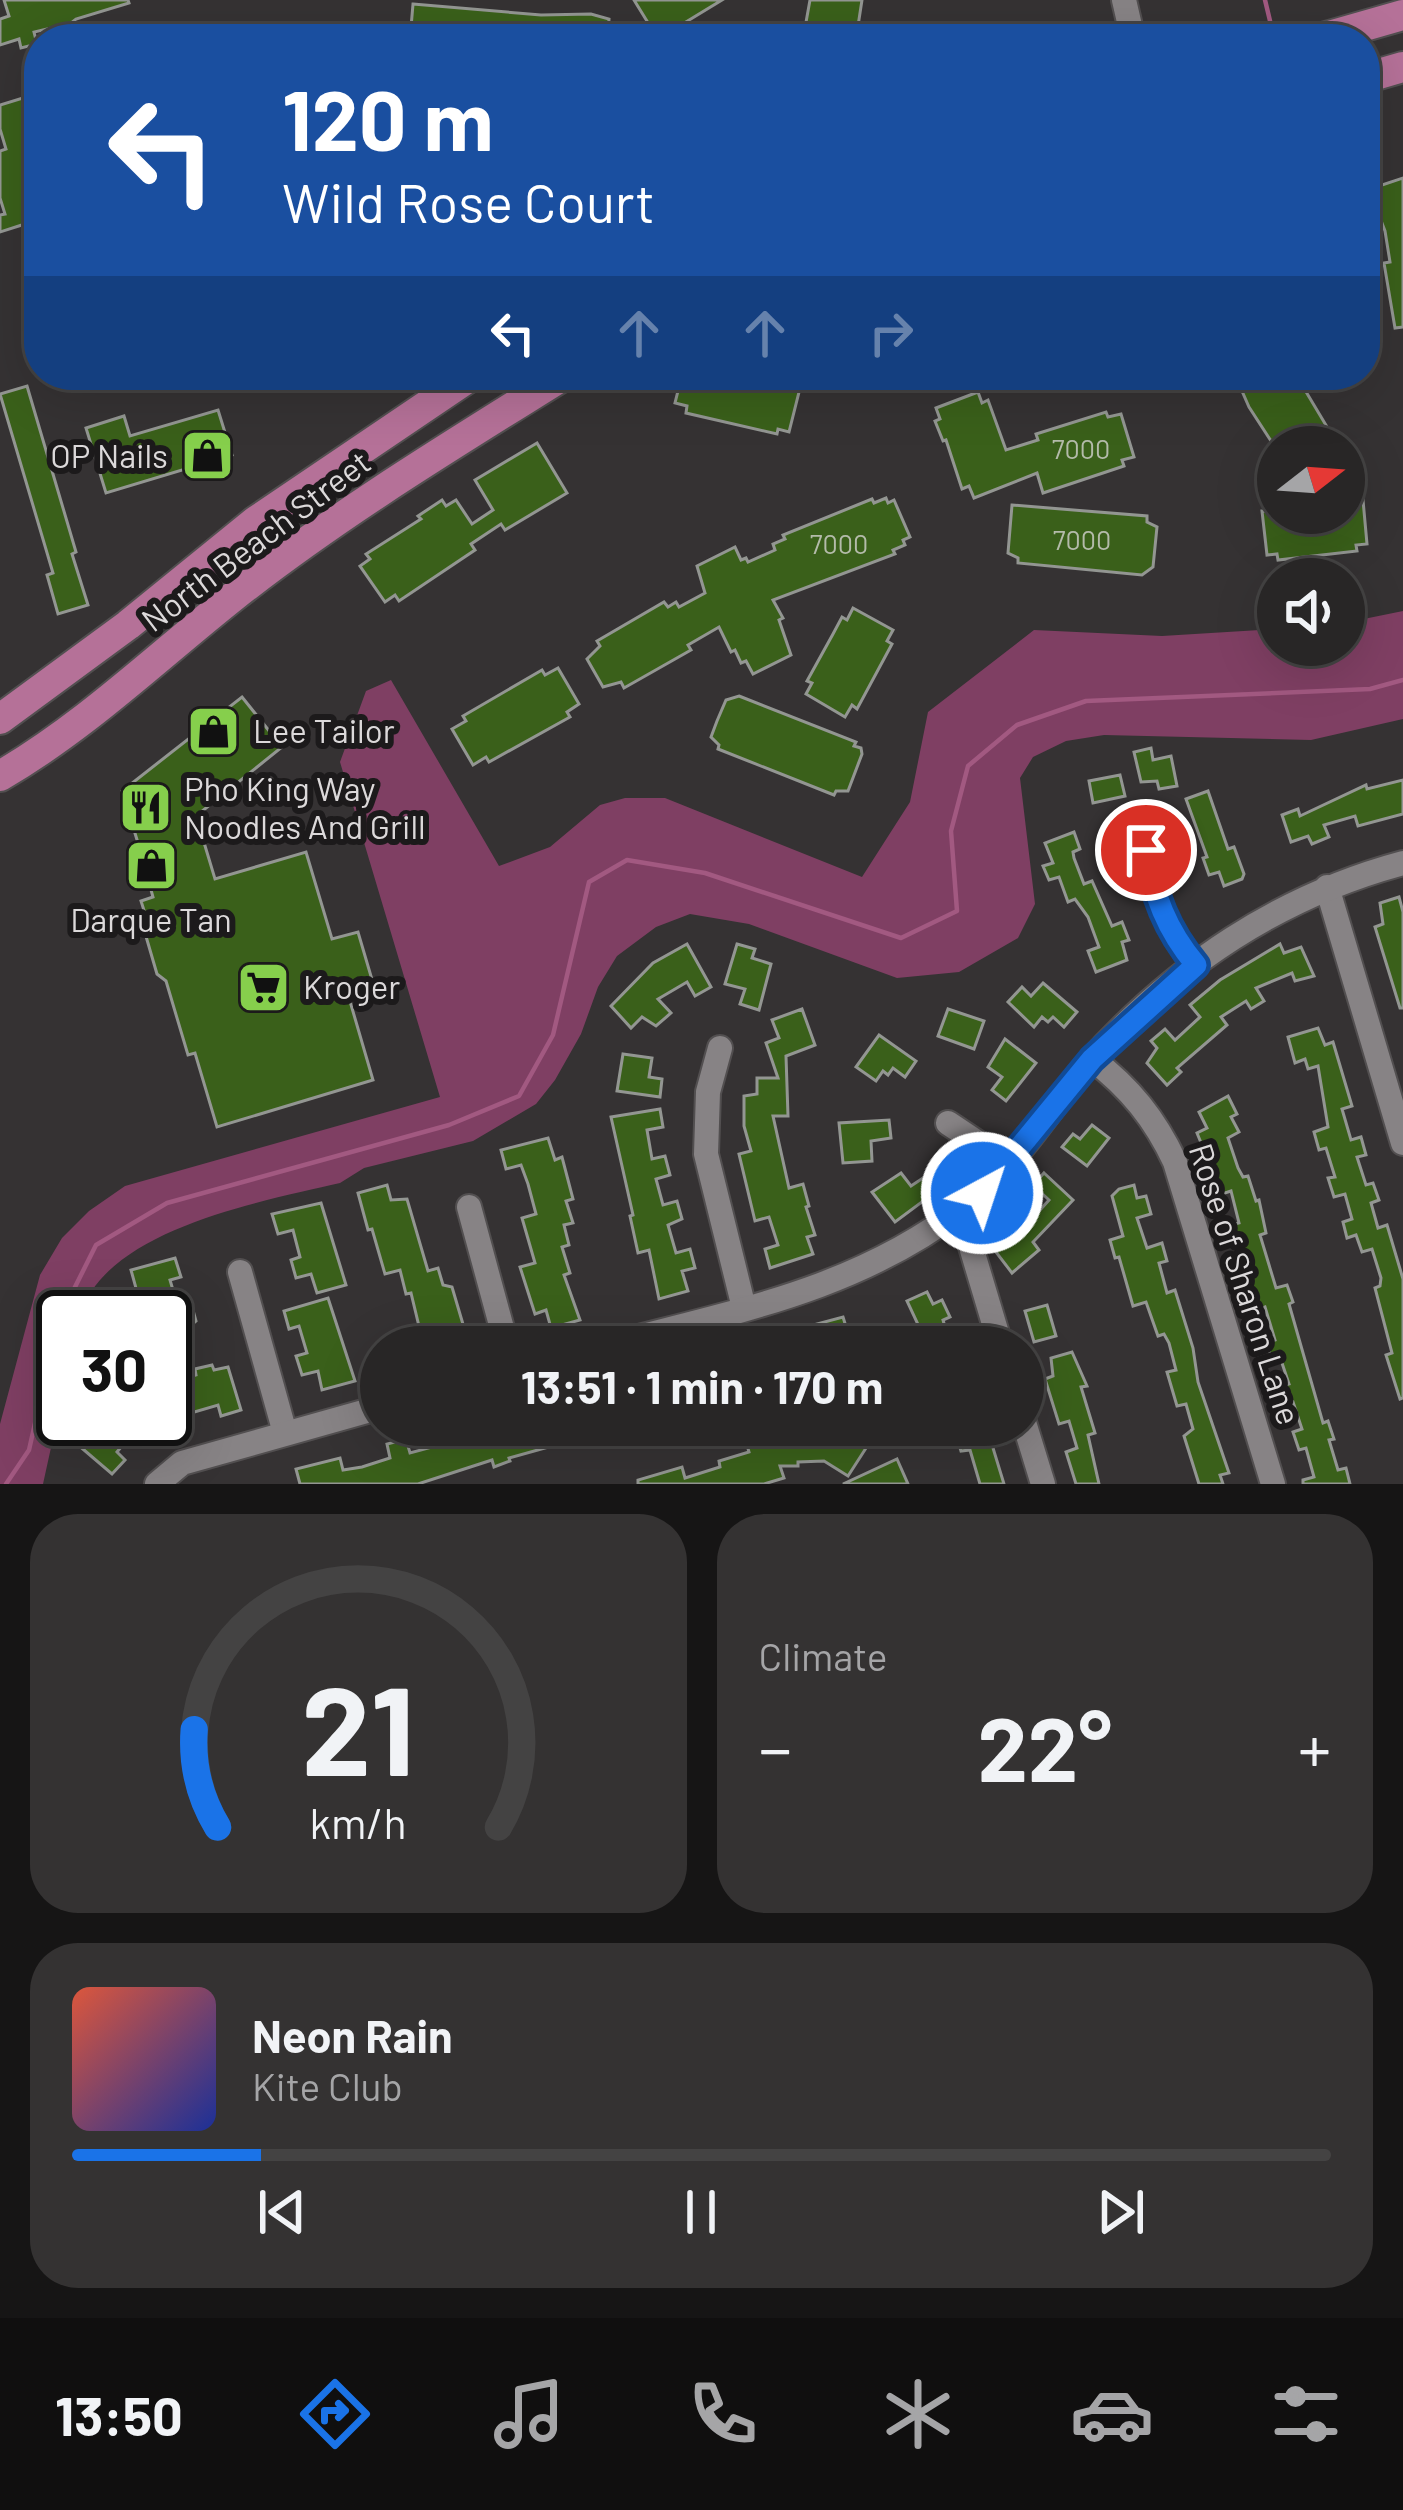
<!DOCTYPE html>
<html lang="en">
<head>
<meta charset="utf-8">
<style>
  body { margin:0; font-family:Barlow,sans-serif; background:#343232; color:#f1f3f6; height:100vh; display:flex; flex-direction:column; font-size:45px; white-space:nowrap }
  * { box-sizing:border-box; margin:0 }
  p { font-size:39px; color:#a5a5a7 }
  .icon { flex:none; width:66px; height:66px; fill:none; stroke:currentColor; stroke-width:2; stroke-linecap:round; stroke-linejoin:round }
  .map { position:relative; height:1484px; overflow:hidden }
  .panel { display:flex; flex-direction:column; gap:30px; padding:30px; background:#161515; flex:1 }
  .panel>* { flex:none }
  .hud { position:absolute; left:24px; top:24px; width:1356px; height:366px; border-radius:48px; box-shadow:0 12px 48px #0002,0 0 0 3px #444343; background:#1a4fa0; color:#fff; overflow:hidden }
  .needle { width:78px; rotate:73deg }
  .controls { position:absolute; left:1257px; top:426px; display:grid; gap:24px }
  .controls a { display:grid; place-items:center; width:108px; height:108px; border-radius:50%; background:#282626; box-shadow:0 12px 48px #0002,0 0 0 3px #444343; font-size:60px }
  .speed { position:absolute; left:36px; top:1290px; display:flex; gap:24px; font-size:60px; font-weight:700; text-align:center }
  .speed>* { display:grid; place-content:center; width:156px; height:156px; border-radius:50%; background:#282626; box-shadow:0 12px 48px #0002,0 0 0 3px #444343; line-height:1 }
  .speed .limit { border:6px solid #111; border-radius:18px; background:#fff; color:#111 }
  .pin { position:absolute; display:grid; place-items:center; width:102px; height:102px; color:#fff; margin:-51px; border:6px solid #fff; border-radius:50%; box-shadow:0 3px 12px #0007 }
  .me { position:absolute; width:132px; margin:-66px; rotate:40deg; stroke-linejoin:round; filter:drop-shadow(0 0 9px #0008) }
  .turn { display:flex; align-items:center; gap:42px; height:252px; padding:0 60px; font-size:54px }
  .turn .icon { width:156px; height:156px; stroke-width:2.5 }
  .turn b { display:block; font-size:84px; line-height:102px }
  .lanes { display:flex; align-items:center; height:114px; padding:0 60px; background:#0003; justify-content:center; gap:60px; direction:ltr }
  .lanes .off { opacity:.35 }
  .big { font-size:90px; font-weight:700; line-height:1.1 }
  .panel .widget { flex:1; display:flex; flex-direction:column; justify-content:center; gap:18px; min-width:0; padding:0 42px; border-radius:48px; background:#343232 }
  .panel .dial { align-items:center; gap:0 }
  .dial svg { height:312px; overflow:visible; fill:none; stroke:#444343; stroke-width:7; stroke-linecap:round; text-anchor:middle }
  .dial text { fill:#f1f3f6; stroke:none }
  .song { display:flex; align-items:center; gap:36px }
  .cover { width:144px; height:144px; border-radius:18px; background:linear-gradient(135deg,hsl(10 70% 55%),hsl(230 70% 35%)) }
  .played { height:12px; border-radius:6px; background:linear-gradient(90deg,#1a73e8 15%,#444343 15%) }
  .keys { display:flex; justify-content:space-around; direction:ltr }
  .heat { display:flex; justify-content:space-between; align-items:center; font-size:66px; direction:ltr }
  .panel .tiles { flex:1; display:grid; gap:30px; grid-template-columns:1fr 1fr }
  .widget:last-child { grid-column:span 2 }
  .trip { position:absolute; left:360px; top:1326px; width:684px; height:120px; border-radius:60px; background:#282626; box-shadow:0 12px 48px #0002,0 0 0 3px #444343; font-weight:700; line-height:120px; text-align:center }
  .tab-bar { display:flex; height:192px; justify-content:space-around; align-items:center; background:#100f0f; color:#a5a5a7 }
  .tab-bar .icon { width:84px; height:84px }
  .tab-bar .active { color:#1a73e8 }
  .tab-bar b { font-size:54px; color:#f1f3f6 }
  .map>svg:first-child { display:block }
  .green { fill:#7f3f63 }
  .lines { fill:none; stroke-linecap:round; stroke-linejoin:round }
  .stream { stroke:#a25981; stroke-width:4.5 }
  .building { fill:#3a601a; stroke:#939692; stroke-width:3 }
  .minor-casing { stroke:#524f50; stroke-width:28 }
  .major-casing { stroke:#524f50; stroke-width:34 }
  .minor { stroke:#878385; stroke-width:24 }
  .major { stroke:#b57198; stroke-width:30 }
  .route-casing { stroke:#114b97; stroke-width:30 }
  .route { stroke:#1a73e8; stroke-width:21 }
  .labels { text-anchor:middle; stroke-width:12; stroke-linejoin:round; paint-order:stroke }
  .number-label { font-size:27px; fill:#b4bbaa }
  .poi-label { font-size:33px; fill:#dcd9da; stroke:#1c1a1b; text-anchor:start }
  .street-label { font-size:33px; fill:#dcd9da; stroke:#1c1a1b }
</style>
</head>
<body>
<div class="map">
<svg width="1403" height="1484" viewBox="0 0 1403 1484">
  <rect width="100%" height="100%" fill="#353233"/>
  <path class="green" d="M1403,611V719L1311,740L1104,735L1066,741L1033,757L1020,778L1035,904L1018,938L959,972L897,978L749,924L690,914L656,927L617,956L598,987L581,1034L555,1080L536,1104L473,1141L364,1168L340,1183C264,1201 103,1229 80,1317H63V1393L43,1484H0V1424L40,1275L62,1238L89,1211L125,1186L440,1097L340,762L366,691L391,680L499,866L550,847L600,805L625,798H665L862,877L910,802L928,712L1034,630L1162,636L1278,629V645H1344V623Z"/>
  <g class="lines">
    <g class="stream">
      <path d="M1265,0L1271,25"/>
      <path d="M6,1484L29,1450L58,1321L96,1245L167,1203L449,1125L519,1096L553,1035L589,882L627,860L705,873L901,938L957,911L951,831L968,766L1017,725L1086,701L1370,689L1403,680"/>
    </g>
  </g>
  <g class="building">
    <path d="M4,0H128L129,3L76,19L61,31L55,27L34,32L37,44L21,48L19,39L0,45V19L9,16Z"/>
    <path d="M634,0H722L658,39Z"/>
    <path d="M810,0H862L856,39H803Z"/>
    <path d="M413,4L541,15L591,14L609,19L608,39H410Z"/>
    <path d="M39,93V258L36,259L25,224L0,232V215L5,214L0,198V151L6,149L0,129V105Z"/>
    <path d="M1403,178V327L1395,328L1384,263L1390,262L1385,231L1372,197L1379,195L1376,187Z"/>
    <path d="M682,375L790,378L788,385L800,388L789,432L778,429L777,434L686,413L687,406L675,403Z"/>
    <path d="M1235,375H1296L1339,447H1275L1249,407Z"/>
    <path d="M27,386L76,552L72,554L88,605L58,614L47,575L53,573L0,394Z"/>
    <path d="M978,392L982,403L988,400L1006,450L1038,440L1036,434L1106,412L1108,417L1121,414L1134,457L1122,460L1124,466L1043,493L1037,473L974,498L969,486L962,489L946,440L943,441L935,421L940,419L936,408Z"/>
    <path d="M218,410L232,455L106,493L86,428L124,416L130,436Z"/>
    <path d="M537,443L567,493L505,530L501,524L471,544L475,550L399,601L395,595L385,602L360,566L370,559L366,554L421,519L418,516L442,500L446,506L456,500L472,524L493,510L475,480Z"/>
    <path d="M886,498L888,503L894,500L910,537L903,540L905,545L893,550L895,554L773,600L783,618L779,620L791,655L753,674L746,661L741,663L735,650L731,652L719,627L688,645L691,650L624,688L621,682L603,687L587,659L600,646L597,641L664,602L668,607L676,602L679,607L705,593L697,566L735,547L741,560L746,558L748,562L775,550L773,544L785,539L783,535L872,499L874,503Z"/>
    <path d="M1363,500L1367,544L1356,545L1357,551L1278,560L1277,554L1267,555L1262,511L1344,513V502Z"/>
    <path d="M1012,505L1147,516V522L1157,527L1153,567L1142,575L1018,563V558L1008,553Z"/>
    <path d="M853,608L893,630L887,641L892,644L857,709L852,705L845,717L806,694L812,683L807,681L833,634L842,617L847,620Z"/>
    <path d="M558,668L579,704L567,712L570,717L489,762L486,757L473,765L452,729L466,721L463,716L542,670L545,675Z"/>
    <path d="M739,696L856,742L854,746L861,748L862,754L848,791H836L834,795L718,749L719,745L711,737L717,721L726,700Z"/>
    <path d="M242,697L282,747L196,816L215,879L306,852L332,939L358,932L373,983L347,991L373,1080L217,1127L195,1053L188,1055L166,981L157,974L145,933L148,923L141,901L153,897L143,861L139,862L134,844L138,843L122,791Z"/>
    <path d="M1151,748L1153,760L1171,756L1177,786L1159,789L1157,781L1141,782L1134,752Z"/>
    <path d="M1120,775L1125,796L1093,803L1089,781Z"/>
    <path d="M1403,780V814L1358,826L1355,816L1324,825L1329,837L1312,844L1308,836L1291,842L1282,815L1298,809L1300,816L1366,785L1367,789Z"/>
    <path d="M1208,791L1228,849L1234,847L1244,874L1242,879L1224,886L1219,872L1209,875L1203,858L1207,857L1186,799Z"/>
    <path d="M1074,832L1080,849L1073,852L1074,858L1084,884L1092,881L1112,926L1122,922L1129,940L1122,942L1127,960L1096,972L1088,951L1099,947L1088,917L1075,899L1068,902L1059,877L1049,880L1043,866L1053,863L1045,843Z"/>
    <path d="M1399,897L1403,912V1008H1400L1375,927L1383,924L1380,903Z"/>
    <path d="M687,944L711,987L695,996L687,982L658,999L671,1013L656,1026L642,1017L631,1028L611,1006L653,963Z"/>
    <path d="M737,944L755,949L752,958L771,964L759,1010L740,1004L745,989L725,984Z"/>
    <path d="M1280,944L1284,953L1301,947L1314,976L1295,981L1292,973L1256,988L1264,1001L1251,1009L1246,1001L1221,1017L1227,1025L1177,1068L1181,1072L1167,1085L1147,1063L1157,1048L1151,1041L1165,1029L1175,1040L1200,1017L1190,1005L1220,980Z"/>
    <path d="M1043,983L1077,1012L1064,1027L1053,1017L1048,1022L1042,1017L1034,1027L1008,1002L1022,987L1031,996Z"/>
    <path d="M802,1009L815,1045L786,1056L788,1116H773L789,1188L803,1184L809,1206L806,1207L815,1235L807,1237L813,1254L770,1268L765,1249L778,1245L769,1217L755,1221L739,1154L751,1151L744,1126V1096L757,1094V1078H778L766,1043L779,1038L772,1020Z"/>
    <path d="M948,1009L984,1021L974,1049L938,1036Z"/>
    <path d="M1318,1028L1325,1045L1333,1042L1352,1106L1342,1109L1351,1140L1361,1137L1366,1155L1357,1157L1366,1185L1373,1183L1379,1200L1371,1203L1378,1228L1387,1225L1403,1279V1398L1400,1399L1386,1355L1392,1353L1375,1288L1380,1286L1381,1278L1372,1249L1362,1252L1356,1235L1347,1238L1343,1222L1352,1219L1345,1194L1334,1197L1328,1178L1335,1177L1326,1148L1319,1150L1314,1132L1328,1127L1318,1066L1308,1069L1305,1059L1295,1063L1288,1037Z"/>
    <path d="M879,1035L916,1061L905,1077L893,1068L888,1075L883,1071L876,1081L856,1067Z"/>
    <path d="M1005,1039L1036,1063L1006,1101L992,1090L1002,1077L988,1067Z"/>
    <path d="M623,1054L652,1058L649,1077L662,1079L660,1097L617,1091Z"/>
    <path d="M1228,1096L1237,1114L1231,1117L1239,1132L1228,1138L1238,1168L1243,1177L1248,1176L1256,1201L1259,1200L1266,1233L1260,1235L1276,1288L1287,1285L1293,1302L1289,1304L1323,1423L1328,1421L1334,1439L1329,1440L1338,1470L1346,1468L1350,1484H1303V1480L1314,1477L1306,1448L1299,1450L1293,1432L1302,1429L1293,1402L1287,1404L1281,1386L1289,1384L1280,1357L1272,1360L1266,1343L1275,1340L1265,1307L1257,1310L1236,1242L1231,1225L1239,1223L1231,1191L1222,1194L1197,1133L1207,1128L1199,1112Z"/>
    <path d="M660,1109L663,1127L647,1130L652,1159L665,1156L670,1175L656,1179L663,1205L677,1201L682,1219L668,1225L676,1253L690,1249L695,1268L682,1271L688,1291L659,1299L649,1250L638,1253L630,1216L633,1215L611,1117Z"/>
    <path d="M889,1120L891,1138L871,1141L872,1161L843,1163L839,1123Z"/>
    <path d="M1092,1125L1109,1138L1087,1166L1062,1147L1073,1134L1080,1139Z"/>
    <path d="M548,1138L555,1160L562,1157L573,1199L566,1201L573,1223L564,1225L569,1245L562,1247L570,1273L564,1275L580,1320L551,1328L546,1310L535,1314L520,1267L535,1263L522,1218L536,1214L528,1184L521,1165L506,1169L501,1150Z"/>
    <path d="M901,1173L911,1186L923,1178L934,1193L895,1222L872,1192Z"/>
    <path d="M1044,1173L1073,1200L1033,1242L1039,1250L1012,1273L986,1239L999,1228L1006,1235L1019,1224L1023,1229L1049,1200L1033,1185Z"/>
    <path d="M387,1185L391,1200L407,1199L428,1271L438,1268L443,1285L452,1287L465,1331L450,1335L452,1341L445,1343L446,1347H424L411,1293L406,1294L400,1270L385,1274L372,1229L368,1230L358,1193Z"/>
    <path d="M1134,1185L1137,1198L1146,1196L1151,1214L1137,1218L1147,1248L1162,1243L1167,1261L1159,1263L1167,1293L1175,1290L1193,1348L1198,1382L1229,1473L1220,1475L1223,1484H1199L1184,1436L1193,1429L1186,1404L1177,1406L1167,1372L1176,1370L1169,1343L1164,1334L1158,1336L1146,1302L1133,1306L1119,1257L1115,1258L1110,1240L1123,1236L1112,1196L1119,1189Z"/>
    <path d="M321,1203L346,1285L317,1293L311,1274L296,1278L291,1260L300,1257L293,1230L278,1234L272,1214Z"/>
    <path d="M175,1258L181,1277L170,1280L178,1307L191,1303L196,1321L189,1327L193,1344L165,1352V1317H152L150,1308L142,1310L131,1270Z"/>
    <path d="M927,1292L933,1304L942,1300L950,1317L943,1320L951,1347H937L930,1326L921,1331L907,1301Z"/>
    <path d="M328,1298L355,1381L322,1390L318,1371L302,1375L296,1356L307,1353L299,1326L289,1329L284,1311Z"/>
    <path d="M1047,1305L1056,1336L1034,1342L1025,1311Z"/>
    <path d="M843,1317L847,1330L855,1328L857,1335L868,1332L872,1347H803L798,1329Z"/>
    <path d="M1072,1352L1087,1386L1081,1387L1095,1433L1088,1435L1099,1484H1076L1066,1452L1077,1448L1069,1421L1059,1424L1045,1379L1053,1376L1051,1358Z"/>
    <path d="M212,1365L214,1370L228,1367L241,1410L221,1416L218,1405L184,1415L187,1422L170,1429L165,1416V1384L196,1375L195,1369Z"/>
    <path d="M89,1419H113L131,1435L117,1452L125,1460L112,1474L77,1444L88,1432L82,1427Z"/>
    <path d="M457,1425L502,1428L577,1425L581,1438L509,1458L510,1461L494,1467L492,1460L418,1484H300L296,1469L340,1458L343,1470L362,1467L390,1458L387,1444L406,1439L410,1453L436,1446L433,1431Z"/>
    <path d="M790,1425H850L846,1431L868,1445L848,1476L824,1461L798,1462V1466H780L784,1478L764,1484H638V1480L682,1467L685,1478L720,1467L719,1461L749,1452L745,1438Z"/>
    <path d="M953,1425H986L1004,1484H980L970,1450L961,1451Z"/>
    <path d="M897,1459L908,1484H843Z"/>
  </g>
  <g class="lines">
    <defs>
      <g id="minor">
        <path d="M1124,0L1133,39"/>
        <path d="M1146,850C1155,896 1166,929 1195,965"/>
        <path d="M1327,887L1403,1143"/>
        <path d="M720,1048L708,1092L706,1154L744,1308"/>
        <path d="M1092,1059C1130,1088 1155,1119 1175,1162L1273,1484"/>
        <path d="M948,1123L1008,1163"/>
        <path d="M469,1207L507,1347"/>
        <path d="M960,1210L1001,1347"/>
        <path d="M240,1272L285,1433"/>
        <path d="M601,1347C731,1312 856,1291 965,1206C1015,1168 1049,1108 1090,1061C1175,966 1280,896 1403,863"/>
        <path d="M1023,1419L1043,1484"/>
        <path d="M157,1484L182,1463L381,1407"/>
      </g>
      <g id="major">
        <path d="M1319,39L1403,15"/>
        <path d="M1365,78L1403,67"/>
        <path d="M0,719L128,625L256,521L472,375"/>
        <path d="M0,776C86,726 157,657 234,596C338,514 452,445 564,375"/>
      </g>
    </defs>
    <use href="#minor" class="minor-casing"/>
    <use href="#major" class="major-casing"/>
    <use href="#minor" class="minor"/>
    <use href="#major" class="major"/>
  </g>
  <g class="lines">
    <defs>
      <path id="route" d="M982,1193L1092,1059L1196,965C1166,929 1154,896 1146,850"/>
    </defs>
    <use href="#route" class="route-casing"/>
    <use href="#route" class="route"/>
  </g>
  <defs>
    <symbol id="shop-square" viewBox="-11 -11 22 22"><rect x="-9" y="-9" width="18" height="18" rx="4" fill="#86cf4c" stroke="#1c1a1b"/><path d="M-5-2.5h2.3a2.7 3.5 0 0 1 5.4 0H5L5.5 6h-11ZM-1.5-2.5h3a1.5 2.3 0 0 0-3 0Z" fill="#111"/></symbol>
    <symbol id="restaurant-square" viewBox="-11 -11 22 22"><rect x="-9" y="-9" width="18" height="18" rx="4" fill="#86cf4c" stroke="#1c1a1b"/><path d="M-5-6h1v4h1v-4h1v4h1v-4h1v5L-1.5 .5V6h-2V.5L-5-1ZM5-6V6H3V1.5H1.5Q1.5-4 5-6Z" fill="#111"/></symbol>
    <symbol id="supermarket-square" viewBox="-11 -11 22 22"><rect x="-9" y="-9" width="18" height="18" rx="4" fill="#86cf4c" stroke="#1c1a1b"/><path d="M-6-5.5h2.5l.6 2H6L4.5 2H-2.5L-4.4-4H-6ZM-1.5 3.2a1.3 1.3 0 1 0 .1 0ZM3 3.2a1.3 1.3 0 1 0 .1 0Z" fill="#111"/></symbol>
  </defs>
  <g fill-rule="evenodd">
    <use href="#shop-square" x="178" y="426" width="59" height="59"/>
    <use href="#shop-square" x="184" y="702" width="59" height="59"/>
    <use href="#restaurant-square" x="116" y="778" width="59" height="59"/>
    <use href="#shop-square" x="122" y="836" width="59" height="59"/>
    <use href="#supermarket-square" x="234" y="958" width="59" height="59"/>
  </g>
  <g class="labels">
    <g class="number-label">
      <text x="1081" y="459">7000</text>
      <text x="1082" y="550">7000</text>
      <text x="839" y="554">7000</text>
    </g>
    <g class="poi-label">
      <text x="168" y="468" text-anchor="end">OP Nails</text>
      <text x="253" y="743">Lee Tailor</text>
      <text x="184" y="801">Pho King Way<tspan x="184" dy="38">Noodles And Grill</tspan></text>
      <text x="151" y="932" text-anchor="middle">Darque Tan</text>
      <text x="303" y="999">Kroger</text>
    </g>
    <g class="street-label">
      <text transform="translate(256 541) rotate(-37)" y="12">North Beach Street</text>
      <text transform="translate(1245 1284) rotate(72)" y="12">Rose of Sharon Lane</text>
    </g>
  </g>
</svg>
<div class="controls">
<a><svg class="needle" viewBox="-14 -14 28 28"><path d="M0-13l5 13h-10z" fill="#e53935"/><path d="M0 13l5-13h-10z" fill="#a5a5a7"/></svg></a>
<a><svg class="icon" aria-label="sound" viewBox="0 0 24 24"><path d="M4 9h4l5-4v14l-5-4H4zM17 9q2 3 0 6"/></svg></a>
</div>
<div class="speed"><div class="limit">30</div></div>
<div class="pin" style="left:1146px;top:850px;background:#d93025"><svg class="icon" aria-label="arrive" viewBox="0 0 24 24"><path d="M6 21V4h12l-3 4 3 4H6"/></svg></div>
<svg class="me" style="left:982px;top:1193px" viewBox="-20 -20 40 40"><circle r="17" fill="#1a73e8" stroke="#fff" stroke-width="3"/><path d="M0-11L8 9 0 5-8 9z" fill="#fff"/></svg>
<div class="trip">13:51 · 1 min · 170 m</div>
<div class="hud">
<div class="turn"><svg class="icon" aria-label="left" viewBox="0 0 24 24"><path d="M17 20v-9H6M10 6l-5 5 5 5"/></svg><div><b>120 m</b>Wild Rose Court</div></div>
<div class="lanes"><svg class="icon" aria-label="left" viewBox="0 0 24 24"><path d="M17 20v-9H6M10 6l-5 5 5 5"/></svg><svg class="icon off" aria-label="ahead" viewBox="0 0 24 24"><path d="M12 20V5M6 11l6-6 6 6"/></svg><svg class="icon off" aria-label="ahead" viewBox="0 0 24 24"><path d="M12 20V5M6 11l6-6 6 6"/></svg><svg class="icon off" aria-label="right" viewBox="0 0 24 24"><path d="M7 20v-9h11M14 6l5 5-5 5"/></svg></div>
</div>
</div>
<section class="panel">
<div class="tiles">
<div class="widget dial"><svg viewBox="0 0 100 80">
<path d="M14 69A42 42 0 1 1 86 69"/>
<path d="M14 69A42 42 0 0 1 8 44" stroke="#1a73e8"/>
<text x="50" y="56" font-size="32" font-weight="700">21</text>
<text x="50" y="72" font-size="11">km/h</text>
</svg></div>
<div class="widget"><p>Climate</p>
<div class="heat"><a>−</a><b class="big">22°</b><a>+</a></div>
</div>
<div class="widget">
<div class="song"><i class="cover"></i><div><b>Neon Rain</b><p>Kite Club</p></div></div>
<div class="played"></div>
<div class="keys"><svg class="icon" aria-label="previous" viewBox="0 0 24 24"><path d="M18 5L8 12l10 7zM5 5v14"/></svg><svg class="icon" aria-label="pause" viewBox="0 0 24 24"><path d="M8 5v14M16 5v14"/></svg><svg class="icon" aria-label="next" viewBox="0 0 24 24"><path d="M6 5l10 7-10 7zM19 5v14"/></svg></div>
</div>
</div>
</section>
<nav class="tab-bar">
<b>13:50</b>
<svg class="icon active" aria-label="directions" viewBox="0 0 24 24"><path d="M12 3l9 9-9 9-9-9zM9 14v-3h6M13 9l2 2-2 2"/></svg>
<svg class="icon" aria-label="music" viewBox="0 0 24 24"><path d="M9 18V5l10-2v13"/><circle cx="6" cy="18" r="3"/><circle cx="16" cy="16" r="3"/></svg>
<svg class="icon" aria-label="phone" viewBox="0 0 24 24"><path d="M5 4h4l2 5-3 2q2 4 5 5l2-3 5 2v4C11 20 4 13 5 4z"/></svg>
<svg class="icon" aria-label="climate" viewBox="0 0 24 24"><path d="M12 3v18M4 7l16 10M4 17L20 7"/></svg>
<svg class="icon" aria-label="car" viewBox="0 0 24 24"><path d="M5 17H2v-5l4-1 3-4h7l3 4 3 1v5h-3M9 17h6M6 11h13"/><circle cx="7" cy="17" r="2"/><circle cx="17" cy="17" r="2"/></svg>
<svg class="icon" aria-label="filters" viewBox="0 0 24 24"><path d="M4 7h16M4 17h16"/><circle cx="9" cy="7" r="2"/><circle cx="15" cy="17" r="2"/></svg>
</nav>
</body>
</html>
